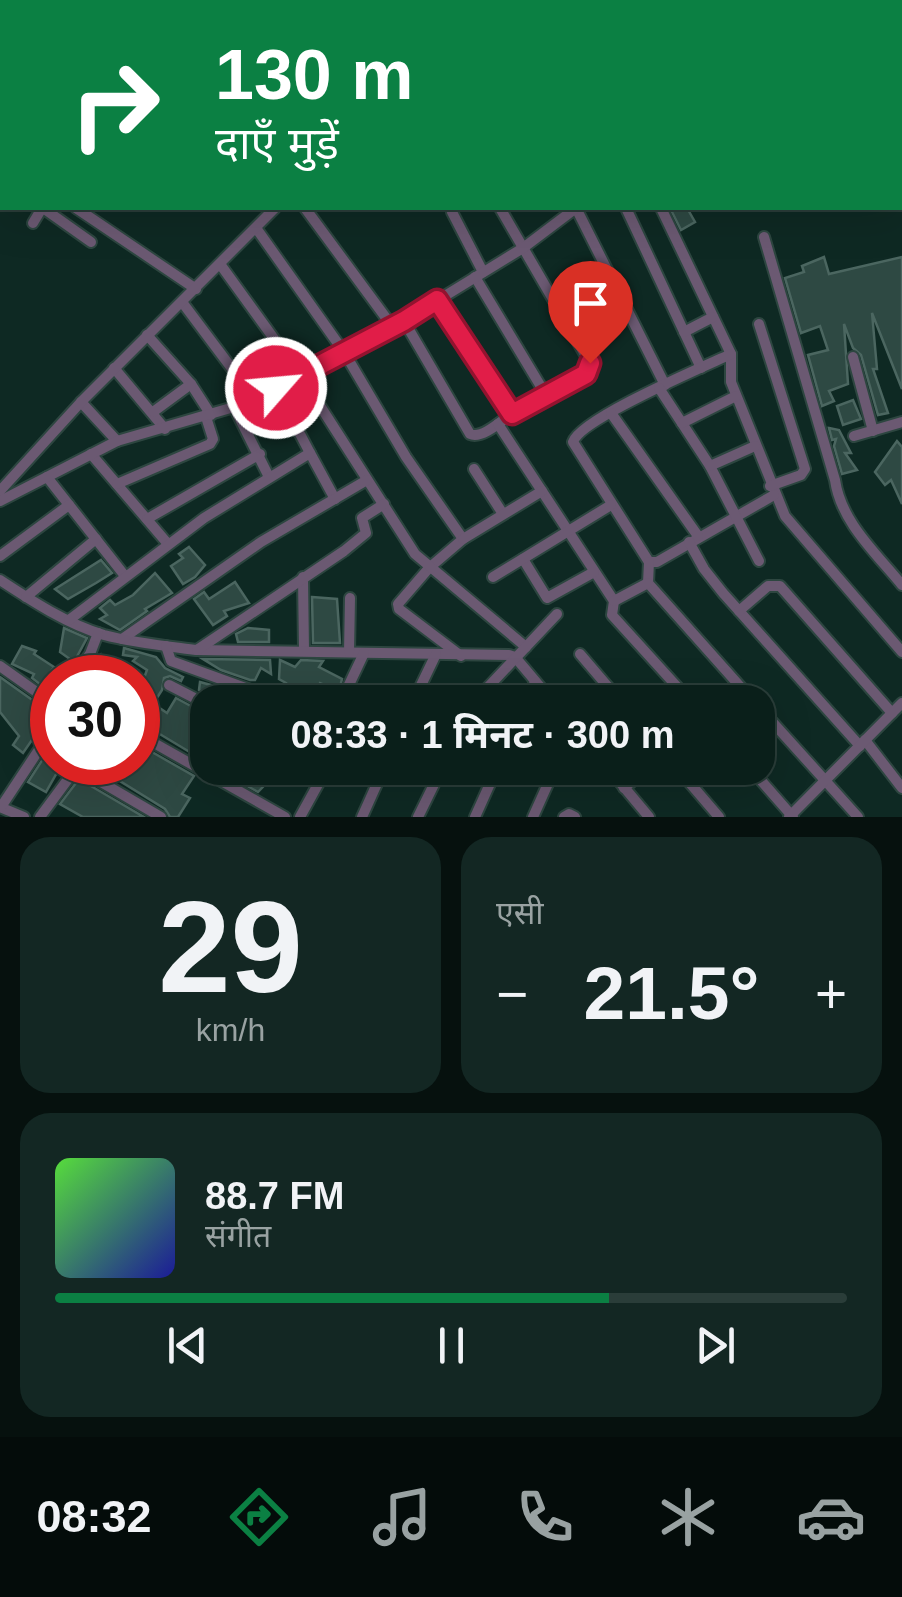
<!DOCTYPE html>
<html lang="hi">
<head>
<meta charset="utf-8">
<style>
  body { margin:0; font-family:Arial,"Noto Sans Devanagari",sans-serif; background:#132723; color:#f1f3f6; height:100vh; display:flex; flex-direction:column; font-size:38px; white-space:nowrap }
  * { box-sizing:border-box; margin:0 }
  p { font-size:32px; color:#99a2a2 }
  .icon { flex:none; width:55px; height:55px; fill:none; stroke:currentColor; stroke-width:2; stroke-linecap:round; stroke-linejoin:round }
  .map { position:relative; height:817px; overflow:hidden }
  .details { display:flex; flex-direction:column; gap:20px; padding:20px; background:#06110e; flex:1 }
  .details>* { flex:none }
  .guide { position:absolute; left:0px; top:0px; width:902px; height:210px; box-shadow:0 10px 40px #0002,0 0 0 2px #2a3d39; background:#0b8043; color:#fff; overflow:hidden }
  .speed { position:absolute; left:30px; top:655px; display:flex; gap:20px; font-size:50px; font-weight:700; text-align:center }
  .speed>* { display:grid; place-content:center; width:130px; height:130px; border-radius:50%; background:#0a1f1a; box-shadow:0 10px 40px #0002,0 0 0 2px #2a3d39; line-height:1 }
  .speed .limit { border:15px solid #d22; background:#fff; color:#111 }
  .pin { position:absolute; display:grid; place-items:center; width:85px; height:85px; color:#fff; margin:-102px -42px; border-radius:50% 50% 50% 0; rotate:-45deg; box-shadow:0 0 10px #0007 }
  .pin .icon { rotate:45deg }
  .me { position:absolute; width:110px; margin:-55px; rotate:63deg; stroke-linejoin:round; filter:drop-shadow(0 0 8px #0008) }
  .turn { display:flex; align-items:center; gap:35px; height:210px; padding:0 50px; font-size:45px }
  .turn .icon { width:130px; height:130px; stroke-width:2.5 }
  .turn b { display:block; font-size:70px; line-height:85px }
  .big { font-size:75px; font-weight:700; line-height:1.1 }
  .details .card { flex:1; display:flex; flex-direction:column; justify-content:center; gap:15px; min-width:0; padding:0 35px; border-radius:30px; background:#132723 }
  .details .dial { align-items:center; gap:0 }
  .dial b { font-size:130px; line-height:1 }
  .song { display:flex; align-items:center; gap:30px }
  .cover { width:120px; height:120px; border-radius:15px; background:linear-gradient(135deg,hsl(110 70% 55%),hsl(240 70% 35%)) }
  .played { height:10px; border-radius:5px; background:linear-gradient(90deg,#0b8043 70%,#2a3d39 70%) }
  .keys { display:flex; justify-content:space-around; direction:ltr }
  .heat { display:flex; justify-content:space-between; align-items:center; font-size:55px; direction:ltr }
  .details .tiles { flex:1; display:grid; gap:20px; grid-template-columns:1fr 1fr }
  .card:last-child { grid-column:span 2 }
  .trip { position:absolute; left:190px; top:685px; width:585px; height:100px; border-radius:30px; background:#0a1f1a; box-shadow:0 10px 40px #0002,0 0 0 2px #2a3d39; font-weight:700; line-height:100px; text-align:center }
  .tab-bar { display:flex; height:160px; justify-content:space-around; align-items:center; background:#040c0a; color:#99a2a2 }
  .tab-bar .icon { width:70px; height:70px }
  .tab-bar .on { color:#0b8043 }
  .tab-bar b { font-size:45px; color:#f1f3f6 }
  .map>svg:first-child { display:block }
  .building { fill:#2e4943; stroke:#4b6660; stroke-width:2.5 }
  .lines { fill:none; stroke-linecap:round; stroke-linejoin:round }
  .minor-casing { stroke:#2d4640; stroke-width:14 }
  .highway-casing { stroke:#2d4640; stroke-width:19 }
  .minor { stroke:#6b5972; stroke-width:10 }
  .highway { stroke:#cfa2e2; stroke-width:15 }
  .route-casing { stroke:#92132f; stroke-width:25 }
  .route { stroke:#e11d48; stroke-width:18 }
</style>
</head>
<body>
<div class="map">
<svg width="902" height="817" viewBox="0 0 902 817">
  <rect width="100%" height="100%" fill="#0e2923"/>
  <g class="building">
    <path d="M670,208H687L695,222L681,230Z"/>
    <path d="M824,257L829,274L902,257V389L872,313L877,369H873L888,413L878,415L861,355L853,348L844,324L848,384L829,391L834,401L822,406L808,355L828,350L820,326L801,333L785,278L804,272L802,266Z"/>
    <path d="M853,400L861,419L843,425L837,406Z"/>
    <path d="M829,428L839,430L851,453H845L857,470L842,474L834,446L836,439L832,440Z"/>
    <path d="M897,441L902,447V504L891,480L885,485L875,472Z"/>
    <path d="M189,547L205,565L195,577L183,584L171,566L183,558L179,554Z"/>
    <path d="M101,560L112,573L96,583L68,599L55,589Z"/>
    <path d="M155,573L172,593L145,609L147,611L120,630L100,619L107,615L100,608L110,600L115,605L133,595Z"/>
    <path d="M235,582L249,603L224,611L227,616L213,625L194,599L204,592L209,599Z"/>
    <path d="M312,597L337,599L340,643H313Z"/>
    <path d="M64,628L87,638L74,662L60,652Z"/>
    <path d="M248,628L269,630V642H238L236,634Z"/>
    <path d="M22,646L36,651L34,654L54,667L41,685L32,678L34,674L12,664Z"/>
    <path d="M124,648L156,657L165,668L183,677L181,681L170,676L164,678L162,690L155,701L138,694L147,670L133,661L137,657L123,655Z"/>
    <path d="M100,656V658L125,678H103L94,672L91,678H84Z"/>
    <path d="M203,659L270,660L271,674L261,668L255,680H250L221,670Z"/>
    <path d="M280,660L295,667L301,660L323,661L319,667L342,679L339,691L320,683L310,702L298,701L283,692L286,683L279,679Z"/>
    <path d="M0,677L52,714V721H45L23,753L13,745L19,736L0,712Z"/>
    <path d="M200,682L218,687L240,695L235,702H216L199,690Z"/>
    <path d="M176,698L200,711L191,728L208,739V763L148,727L161,709L167,713Z"/>
    <path d="M138,744L194,776L182,794L190,798L178,817H170L165,809L89,762H138Z"/>
    <path d="M52,745V762H63L46,792L28,782Z"/>
    <path d="M215,768H253L263,774L269,768H281L258,792Z"/>
    <path d="M79,779L144,817H83L60,804Z"/>
  </g>
  <g class="lines">
    <defs>
      <g id="minor">
        <path d="M94,0L98,2"/>
        <path d="M354,0L357,2"/>
        <path d="M732,0L735,2"/>
        <path d="M814,0L816,2"/>
        <path d="M26,2L27,0"/>
        <path d="M163,2L164,0"/>
        <path d="M238,2L240,0"/>
        <path d="M311,2L312,0"/>
        <path d="M461,2L463,0"/>
        <path d="M900,24L902,23"/>
        <path d="M0,61L2,54"/>
        <path d="M900,105L902,107"/>
        <path d="M0,189H2"/>
        <path d="M900,195L902,198"/>
        <path d="M43,208L91,242"/>
        <path d="M76,208L196,289"/>
        <path d="M305,208L392,326"/>
        <path d="M500,208L590,363L586,374L511,414"/>
        <path d="M576,208L665,385"/>
        <path d="M626,208L701,368"/>
        <path d="M661,208L731,354V382L785,516L902,652"/>
        <path d="M452,212L483,272"/>
        <path d="M33,223L42,208"/>
        <path d="M256,228L344,352L406,457L463,539L429,568L398,604L399,609L461,656"/>
        <path d="M764,237L835,480C841,522 876,553 902,585"/>
        <path d="M220,264L301,376L415,554L526,647"/>
        <path d="M475,277L546,395"/>
        <path d="M182,302L254,398"/>
        <path d="M404,321L470,434C482,439 500,422 511,414L437,300"/>
        <path d="M759,324L805,469L801,475L770,486"/>
        <path d="M684,332L713,317"/>
        <path d="M147,335L191,384L211,415"/>
        <path d="M731,354C703,367 580,419 573,442L649,562H657L774,495"/>
        <path d="M853,357L873,431"/>
        <path d="M114,368L165,429"/>
        <path d="M659,388L710,466L759,561"/>
        <path d="M81,402L117,441"/>
        <path d="M234,407L269,477"/>
        <path d="M153,412L191,384"/>
        <path d="M611,413L698,536"/>
        <path d="M682,423L736,396"/>
        <path d="M498,424L614,601L612,615L691,702"/>
        <path d="M854,436L902,422"/>
        <path d="M310,453L335,499"/>
        <path d="M91,454L168,544"/>
        <path d="M710,466L755,446"/>
        <path d="M474,469L503,514"/>
        <path d="M47,477L125,576"/>
        <path d="M117,484L210,444L213,439L206,417"/>
        <path d="M0,491L81,402L275,208"/>
        <path d="M0,501L117,441L234,407L301,376L404,321L523,248L576,208"/>
        <path d="M147,519L260,454"/>
        <path d="M463,539L542,491"/>
        <path d="M689,542L704,569L723,593L860,746"/>
        <path d="M0,556L69,505"/>
        <path d="M523,559L547,598L594,572"/>
        <path d="M649,562L648,583L754,702"/>
        <path d="M303,577L304,650"/>
        <path d="M493,577L611,505"/>
        <path d="M0,580C32,601 67,624 104,635C134,643 166,646 197,650L509,655L515,657L553,702"/>
        <path d="M26,597L96,539"/>
        <path d="M614,601L648,583"/>
        <path d="M739,611L768,586H780L892,713"/>
        <path d="M69,620L204,518L310,453L276,388"/>
        <path d="M122,639L261,542L367,480"/>
        <path d="M166,646L171,661L284,702"/>
        <path d="M197,650L344,551L366,533L362,518L384,504"/>
        <path d="M349,652L350,598"/>
        <path d="M364,653L347,689L350,694L365,702"/>
        <path d="M580,654L621,702"/>
        <path d="M0,666L52,703"/>
        <path d="M73,678L90,654L98,633"/>
        <path d="M134,678L135,675"/>
        <path d="M169,685L208,705"/>
        <path d="M413,702L436,654"/>
        <path d="M474,702L557,614"/>
        <path d="M526,702L535,682"/>
        <path d="M722,702L739,687"/>
        <path d="M758,706L858,817"/>
        <path d="M138,734L285,817"/>
        <path d="M865,740L902,788"/>
        <path d="M77,768L161,817"/>
        <path d="M608,768L649,817"/>
        <path d="M677,768L719,817"/>
        <path d="M750,768L793,817"/>
        <path d="M624,788L648,768"/>
        <path d="M0,807L24,817"/>
        <path d="M1,807L52,730"/>
        <path d="M40,817L80,763"/>
        <path d="M300,817L327,768"/>
        <path d="M362,817L384,768"/>
        <path d="M418,817L442,768"/>
        <path d="M475,817L497,768"/>
        <path d="M533,817L555,768"/>
        <path d="M564,817L569,814L575,817"/>
        <path d="M789,817L902,703"/>
      </g>
      <g id="highway">
        <path d="M764,0L766,2"/>
        <path d="M789,0L792,2"/>
        <path d="M900,136L902,138"/>
        <path d="M900,164L902,166"/>
      </g>
    </defs>
    <use href="#minor" class="minor-casing"/>
    <use href="#highway" class="highway-casing"/>
    <use href="#minor" class="minor"/>
    <use href="#highway" class="highway"/>
  </g>
  <g class="lines">
    <defs>
      <path id="route" d="M276,388L404,321L437,300L512,414L586,374L590,363"/>
    </defs>
    <use href="#route" class="route-casing"/>
    <use href="#route" class="route"/>
  </g>
</svg>
<div class="speed"><div class="limit">30</div></div>
<div class="pin" style="left:590px;top:363px;background:#d93025"><svg class="icon" aria-label="arrive" viewBox="0 0 24 24"><path d="M6 21V4h12l-3 4 3 4H6"/></svg></div>
<svg class="me" style="left:276px;top:388px" viewBox="-20 -20 40 40"><circle r="17" fill="#e11d48" stroke="#fff" stroke-width="3"/><path d="M0-11L8 9 0 5-8 9z" fill="#fff"/></svg>
<div class="trip">08:33 · 1 मिनट · 300 m</div>
<div class="guide">
<div class="turn"><svg class="icon" aria-label="right" viewBox="0 0 24 24"><path d="M7 20v-9h11M14 6l5 5-5 5"/></svg><div><b>130 m</b>दाएँ मुड़ें</div></div>
</div>
</div>
<section class="details">
<div class="tiles">
<div class="card dial"><b>29</b><p>km/h</p></div>
<div class="card"><p>एसी</p>
<div class="heat"><a>−</a><b class="big">21.5°</b><a>+</a></div>
</div>
<div class="card">
<div class="song"><i class="cover"></i><div><b>88.7 FM</b><p>संगीत</p></div></div>
<div class="played"></div>
<div class="keys"><svg class="icon" aria-label="previous" viewBox="0 0 24 24"><path d="M18 5L8 12l10 7zM5 5v14"/></svg><svg class="icon" aria-label="pause" viewBox="0 0 24 24"><path d="M8 5v14M16 5v14"/></svg><svg class="icon" aria-label="next" viewBox="0 0 24 24"><path d="M6 5l10 7-10 7zM19 5v14"/></svg></div>
</div>
</div>
</section>
<nav class="tab-bar">
<b>08:32</b>
<svg class="icon on" aria-label="directions" viewBox="0 0 24 24"><path d="M12 3l9 9-9 9-9-9zM9 14v-3h6M13 9l2 2-2 2"/></svg>
<svg class="icon" aria-label="music" viewBox="0 0 24 24"><path d="M9 18V5l10-2v13"/><circle cx="6" cy="18" r="3"/><circle cx="16" cy="16" r="3"/></svg>
<svg class="icon" aria-label="phone" viewBox="0 0 24 24"><path d="M5 4h4l2 5-3 2q2 4 5 5l2-3 5 2v4C11 20 4 13 5 4z"/></svg>
<svg class="icon" aria-label="climate" viewBox="0 0 24 24"><path d="M12 3v18M4 7l16 10M4 17L20 7"/></svg>
<svg class="icon" aria-label="car" viewBox="0 0 24 24"><path d="M5 17H2v-5l4-1 3-4h7l3 4 3 1v5h-3M9 17h6M6 11h13"/><circle cx="7" cy="17" r="2"/><circle cx="17" cy="17" r="2"/></svg>
</nav>
</body>
</html>
